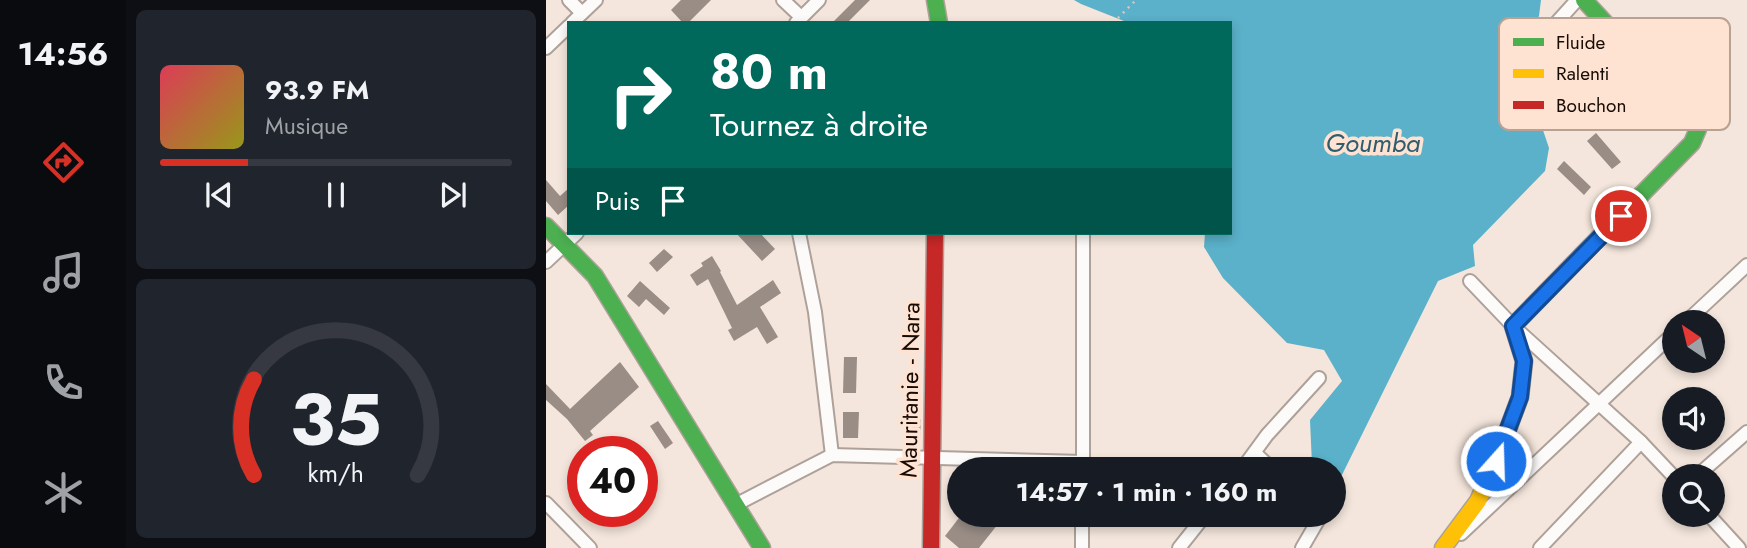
<!DOCTYPE html>
<html lang="fr">
<head>
<meta charset="utf-8">
<style>
  body { margin:0; font-family:Jost,sans-serif; background:#20242c; color:#f1f3f6; height:100vh; display:flex; flex-direction:column; font-size:26px; white-space:nowrap }
  * { box-sizing:border-box; margin:0 }
  p { font-size:23px; color:#9ea1a6 }
  .icon { flex:none; width:38px; height:38px; fill:none; stroke:currentColor; stroke-width:2; stroke-linecap:round; stroke-linejoin:round }
  .map { position:relative; flex:1; overflow:hidden }
  .panel { display:flex; flex-direction:column; gap:10px; padding:10px; background:#0d0f14; width:420px }
  .panel>* { flex:none }
  .guide { position:absolute; left:21px; top:21px; width:665px; height:214px; border-radius:0px; box-shadow:0 4px 10px #0003; background:#00695c; color:#fff; overflow:hidden }
  .needle { width:46px; rotate:325deg }
  .fabs { position:absolute; left:1116px; top:310px; display:grid; gap:14px }
  .fabs a { display:grid; place-items:center; width:63px; height:63px; border-radius:50%; background:#171b24; box-shadow:0 4px 10px #0003; font-size:35px }
  .speed { position:absolute; left:21px; top:436px; display:flex; gap:14px; font-size:35px; font-weight:700; text-align:center }
  .speed>* { display:grid; place-content:center; width:91px; height:91px; border-radius:50%; background:#171b24; box-shadow:0 4px 10px #0003; line-height:1 }
  .speed .limit { border:10px solid #d22; background:#fff; color:#111 }
  .pin { position:absolute; display:grid; place-items:center; width:60px; height:60px; color:#fff; margin:-30px; border:4px solid #fff; border-radius:50%; box-shadow:0 2px 7px #0007 }
  .me { position:absolute; width:77px; margin:-38px; rotate:20deg; stroke-linejoin:round; filter:drop-shadow(0 0 5px #0008) }
  .turn { display:flex; align-items:center; gap:24px; height:147px; padding:0 28px; font-size:32px }
  .turn .icon { width:91px; height:91px; stroke-width:2.5 }
  .turn b { display:block; font-size:49px; line-height:60px }
  .then { display:flex; align-items:center; height:66px; padding:0 28px; background:#0003; gap:14px; font-size:26px }
  .panel .widget { flex:1; display:flex; flex-direction:column; justify-content:center; gap:10px; min-width:0; padding:0 24px; border-radius:10px; background:#20242c }
  .panel .dial { align-items:center; gap:0 }
  .dial svg { height:182px; overflow:visible; fill:none; stroke:#363941; stroke-width:7; stroke-linecap:round; text-anchor:middle }
  .dial text { fill:#f1f3f6; stroke:none }
  .song { display:flex; align-items:center; gap:21px }
  .cover { width:84px; height:84px; border-radius:10px; background:linear-gradient(135deg,hsl(350 70% 55%),hsl(60 70% 35%)) }
  .played { height:7px; border-radius:4px; background:linear-gradient(90deg,#d93025 25%,#363941 25%) }
  .keys { display:flex; justify-content:space-around; direction:ltr }
  .trip { position:absolute; left:401px; top:457px; width:399px; height:70px; border-radius:35px; background:#171b24; box-shadow:0 4px 10px #0003; font-weight:700; line-height:70px; text-align:center }
  main { display:flex; flex:1; min-height:0 }
  .menu { display:flex; flex-direction:column; width:126px; justify-content:space-around; align-items:center; background:#090b0e; color:#9ea1a6 }
  .menu .icon { width:49px; height:49px }
  .menu .current { color:#d93025 }
  .menu b { font-size:32px; color:#f1f3f6 }
  .map>svg:first-child { display:block }
  .water { fill:#5ab1c9 }
  .building { fill:#998d86 }
  .lines { fill:none; stroke-linecap:round; stroke-linejoin:round }
  .street-casing { stroke:#ada199; stroke-width:16 }
  .fast-casing { stroke:#ada199; stroke-width:19 }
  .slow-casing { stroke:#ada199; stroke-width:19 }
  .jam-casing { stroke:#ada199; stroke-width:19 }
  .path { stroke:#d0cbc9; stroke-width:2.5; stroke-dasharray:2 5; stroke-linecap:butt }
  .street { stroke:#fdfbfa; stroke-width:12 }
  .fast { stroke:#4caf50; stroke-width:16 }
  .slow { stroke:#ffc107; stroke-width:16 }
  .jam { stroke:#c62828; stroke-width:16 }
  .route-casing { stroke:#114b97; stroke-width:18 }
  .route { stroke:#1a73e8; stroke-width:12 }
  .labels { text-anchor:middle; stroke-width:7; stroke-linejoin:round; paint-order:stroke }
  .street-label { font-size:24px; fill:#170b05; stroke:#ffe3d2 }
  .water-label { font-size:26px; font-style:italic; fill:#2e5d6f; stroke:#ffe3d2 }
  .key { fill:#ffe3d2; stroke:#b9a294; stroke-width:2 }
  .key-label { font-size:19px; fill:#170b05 }
</style>
</head>
<body>
<main>
<nav class="menu">
<b>14:56</b>
<svg class="icon current" aria-label="directions" viewBox="0 0 24 24"><path d="M12 3l9 9-9 9-9-9zM9 14v-3h6M13 9l2 2-2 2"/></svg>
<svg class="icon" aria-label="music" viewBox="0 0 24 24"><path d="M9 18V5l10-2v13"/><circle cx="6" cy="18" r="3"/><circle cx="16" cy="16" r="3"/></svg>
<svg class="icon" aria-label="phone" viewBox="0 0 24 24"><path d="M5 4h4l2 5-3 2q2 4 5 5l2-3 5 2v4C11 20 4 13 5 4z"/></svg>
<svg class="icon" aria-label="climate" viewBox="0 0 24 24"><path d="M12 3v18M4 7l16 10M4 17L20 7"/></svg>
</nav>
<section class="panel">
<div class="widget">
<div class="song"><i class="cover"></i><div><b>93.9 FM</b><p>Musique</p></div></div>
<div class="played"></div>
<div class="keys"><svg class="icon" aria-label="previous" viewBox="0 0 24 24"><path d="M18 5L8 12l10 7zM5 5v14"/></svg><svg class="icon" aria-label="pause" viewBox="0 0 24 24"><path d="M8 5v14M16 5v14"/></svg><svg class="icon" aria-label="next" viewBox="0 0 24 24"><path d="M6 5l10 7-10 7zM19 5v14"/></svg></div>
</div>
<div class="widget dial"><svg viewBox="0 0 100 80">
<path d="M14 69A42 42 0 1 1 86 69"/>
<path d="M14 69A42 42 0 0 1 14 27" stroke="#d93025"/>
<text x="50" y="56" font-size="32" font-weight="700">35</text>
<text x="50" y="72" font-size="11">km/h</text>
</svg></div>
</section>
<div class="map">
<svg width="1201" height="548" viewBox="0 0 1201 548">
  <rect width="100%" height="100%" fill="#f4e6dc"/>
  <path class="water" d="M528,0H995L993,16L972,56L1003,148L999,171L927,245L929,266L892,281L788,491V469H768L766,465L764,420L796,381L778,350L741,343L677,278L658,247L659,233H684V23H583L535,4Z"/>
  <g class="building">
    <path d="M135,0H165L142,23H137L125,10Z"/>
    <path d="M309,0H324L301,23H286Z"/>
    <path d="M1050,133L1075,162L1066,169L1041,141Z"/>
    <path d="M1018,161L1045,187L1038,195L1011,169Z"/>
    <path d="M0,180L14,196L23,188V205L12,215L0,201Z"/>
    <path d="M190,233H214L229,249L216,261Z"/>
    <path d="M118,249L127,257L111,272L103,263Z"/>
    <path d="M166,256L175,271L174,272L191,305L227,280L235,293L214,307L232,337L221,344L211,327L188,341L182,330L186,328L162,279L151,286L144,275L157,266L155,263Z"/>
    <path d="M94,281L124,308L118,315L100,299L93,307L81,296Z"/>
    <path d="M298,357H311L310,393H297Z"/>
    <path d="M74,362L93,387L44,431L47,435L39,441L21,419L0,400V384L24,409Z"/>
    <path d="M297,412H313L312,438H297Z"/>
    <path d="M361,417L375,418L374,439L359,438Z"/>
    <path d="M112,421L127,443L119,449L104,426Z"/>
    <path d="M416,514H439L452,524L433,548H413L399,536Z"/>
  </g>
  <g class="lines">
    <defs>
      <g id="street">
        <path d="M23,0L36,13"/>
        <path d="M237,0L255,17"/>
        <path d="M26,23L50,0"/>
        <path d="M250,23L273,0"/>
        <path d="M0,48L23,26"/>
        <path d="M983,53L1031,0"/>
        <path d="M253,233L269,312L286,455"/>
        <path d="M537,233V469"/>
        <path d="M0,262L31,233"/>
        <path d="M924,281L967,326L1095,442L1129,478"/>
        <path d="M1140,322L1201,265"/>
        <path d="M709,453L726,469"/>
        <path d="M696,469L721,435L773,378"/>
        <path d="M1151,476L1201,432"/>
        <path d="M0,503L44,548"/>
        <path d="M189,505L286,455L537,462"/>
        <path d="M1162,514L1193,548"/>
        <path d="M915,534L1129,332"/>
        <path d="M536,548V514"/>
        <path d="M633,548L660,514"/>
        <path d="M756,548L774,517L772,514"/>
        <path d="M994,548L1095,442"/>
      </g>
      <g id="fast">
        <path d="M389,0L393,23"/>
        <path d="M0,226L49,276L216,548"/>
        <path d="M1035,256L1146,143L1152,129L1148,119L1038,0"/>
      </g>
      <path id="slow" d="M897,548L932,501L950,461L974,397L978,361L967,326L1035,256"/>
      <path id="jam" d="M385,548L389,233"/>
    </defs>
    <use href="#street" class="street-casing"/>
    <use href="#fast" class="fast-casing"/>
    <use href="#slow" class="slow-casing"/>
    <use href="#jam" class="jam-casing"/>
    <path class="path" d="M567,23L590,0"/>
    <use href="#street" class="street"/>
    <use href="#fast" class="fast"/>
    <use href="#slow" class="slow"/>
    <use href="#jam" class="jam"/>
  </g>
  <g class="lines">
    <defs>
      <path id="route" d="M950,461L974,397L978,361L967,326L1075,216"/>
    </defs>
    <use href="#route" class="route-casing"/>
    <use href="#route" class="route"/>
  </g>
  <g class="labels">
    <g class="street-label">
      <text transform="translate(364 390) rotate(-89)" y="8">Mauritanie - Nara</text>
    </g>
    <g class="water-label">
      <text x="827" y="152">Goumba</text>
    </g>
  </g>
  <rect x="953" y="18" width="231" height="112" rx="10" class="key"/>
  <rect x="967" y="38" width="31" height="8" fill="#4caf50"/>
  <rect x="967" y="69" width="31" height="9" fill="#ffc107"/>
  <rect x="967" y="101" width="31" height="8" fill="#c62828"/>
  <g class="key-label">
    <text x="1010" y="49">Fluide</text>
    <text x="1010" y="80">Ralenti</text>
    <text x="1010" y="112">Bouchon</text>
  </g>
</svg>
<div class="fabs">
<a><svg class="needle" viewBox="-14 -14 28 28"><path d="M0-13l5 13h-10z" fill="#e53935"/><path d="M0 13l5-13h-10z" fill="#9ea1a6"/></svg></a>
<a><svg class="icon" aria-label="sound" viewBox="0 0 24 24"><path d="M4 9h4l5-4v14l-5-4H4zM17 9q2 3 0 6"/></svg></a>
<a><svg class="icon" aria-label="search" viewBox="0 0 24 24"><circle cx="10" cy="10" r="6"/><path d="M15 15l6 6"/></svg></a>
</div>
<div class="speed"><div class="limit">40</div></div>
<div class="pin" style="left:1075px;top:216px;background:#d93025"><svg class="icon" aria-label="arrive" viewBox="0 0 24 24"><path d="M6 21V4h12l-3 4 3 4H6"/></svg></div>
<svg class="me" style="left:950px;top:461px" viewBox="-20 -20 40 40"><circle r="17" fill="#1a73e8" stroke="#fff" stroke-width="3"/><path d="M0-11L8 9 0 5-8 9z" fill="#fff"/></svg>
<div class="trip">14:57 · 1 min · 160 m</div>
<div class="guide">
<div class="turn"><svg class="icon" aria-label="right" viewBox="0 0 24 24"><path d="M7 20v-9h11M14 6l5 5-5 5"/></svg><div><b>80 m</b>Tournez à droite</div></div>
<div class="then">Puis<svg class="icon" aria-label="arrive" viewBox="0 0 24 24"><path d="M6 21V4h12l-3 4 3 4H6"/></svg></div>
</div>
</div>
</main>
</body>
</html>
